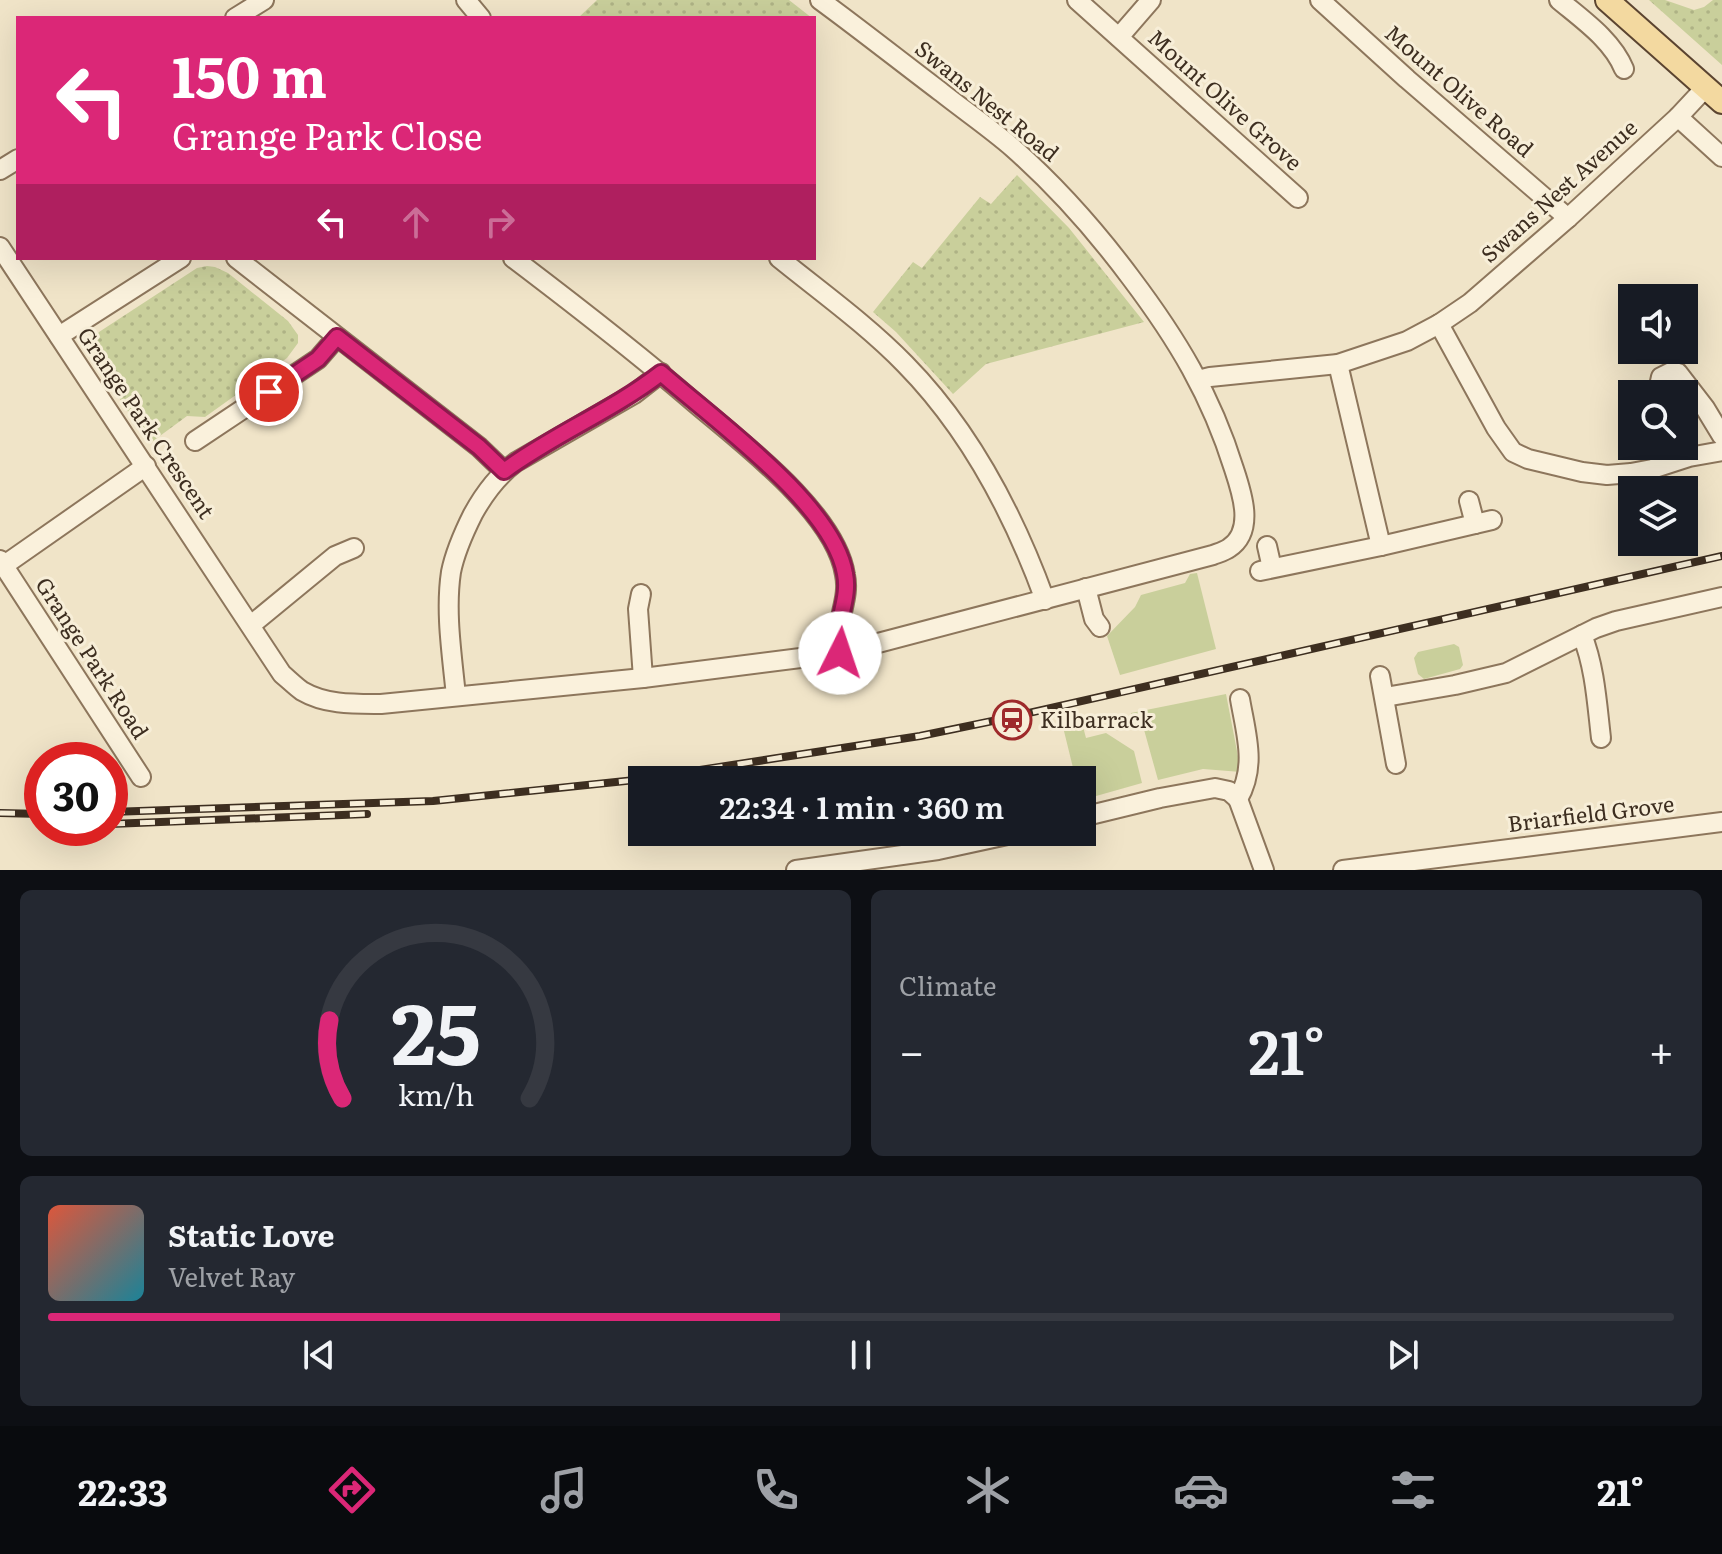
<!DOCTYPE html>
<html lang="en">
<head>
<meta charset="utf-8">
<style>
  body { margin:0; font-family:Literata,serif; background:#242831; color:#f1f3f6; height:100vh; display:flex; flex-direction:column; font-size:30px; white-space:nowrap }
  * { box-sizing:border-box; margin:0 }
  p { font-size:26px; color:#9ea1a6 }
  .icon { flex:none; width:44px; height:44px; fill:none; stroke:currentColor; stroke-width:2; stroke-linecap:round; stroke-linejoin:round }
  .map { position:relative; height:870px; overflow:hidden }
  .sheet { display:flex; flex-direction:column; gap:20px; padding:20px; background:#0d0f14; flex:1 }
  .sheet>* { flex:none }
  .hud { position:absolute; left:16px; top:16px; width:800px; height:244px; border-radius:0px; box-shadow:0 8px 32px #0002; background:#db2777; color:#fff; overflow:hidden }
  .fabs { position:absolute; left:1618px; top:284px; display:grid; gap:16px }
  .fabs a { display:grid; place-items:center; width:80px; height:80px; border-radius:0px; background:#171b24; box-shadow:0 8px 32px #0002; font-size:40px }
  .speed { position:absolute; left:24px; top:742px; display:flex; gap:16px; font-size:40px; font-weight:700; text-align:center }
  .speed>* { display:grid; place-content:center; width:104px; height:104px; border-radius:50%; background:#171b24; box-shadow:0 8px 32px #0002; line-height:1 }
  .speed .limit { border:12px solid #d22; background:#fff; color:#111 }
  .pin { position:absolute; display:grid; place-items:center; width:68px; height:68px; color:#fff; margin:-34px; border:4px solid #fff; border-radius:50%; box-shadow:0 2px 8px #0007 }
  .me { position:absolute; width:88px; margin:-44px; rotate:4deg; stroke-linejoin:round; filter:drop-shadow(0 0 6px #0008) }
  .turn { display:flex; align-items:center; gap:28px; height:168px; padding:0 24px; font-size:36px }
  .turn .icon { width:104px; height:104px; stroke-width:2.5 }
  .turn b { display:block; font-size:56px; line-height:68px }
  .lanes { display:flex; align-items:center; height:76px; padding:0 24px; background:#0003; justify-content:center; gap:40px; direction:ltr }
  .lanes .off { opacity:.35 }
  .big { font-size:60px; font-weight:600; line-height:1.1 }
  .sheet .widget { flex:1; display:flex; flex-direction:column; justify-content:center; gap:12px; min-width:0; padding:0 28px; border-radius:12px; background:#242831 }
  .sheet .dial { align-items:center; gap:0 }
  .dial svg { height:208px; overflow:visible; fill:none; stroke:#363941; stroke-width:7; stroke-linecap:round; text-anchor:middle }
  .dial text { fill:#f1f3f6; stroke:none }
  .song { display:flex; align-items:center; gap:24px }
  .cover { width:96px; height:96px; border-radius:12px; background:linear-gradient(135deg,hsl(10 70% 55%),hsl(190 70% 35%)) }
  .played { height:8px; border-radius:4px; background:linear-gradient(90deg,#db2777 45%,#363941 45%) }
  .keys { display:flex; justify-content:space-around; direction:ltr }
  .heat { display:flex; justify-content:space-between; align-items:center; font-size:44px; direction:ltr }
  .sheet .tiles { flex:1; display:grid; gap:20px; grid-template-columns:1fr 1fr }
  .widget:last-child { grid-column:span 2 }
  .trip { position:absolute; left:628px; top:766px; width:468px; height:80px; border-radius:0px; background:#171b24; box-shadow:0 8px 32px #0002; font-weight:600; line-height:80px; text-align:center }
  .dock { display:flex; height:128px; justify-content:space-around; align-items:center; background:#090b0e; color:#9ea1a6 }
  .dock .icon { width:56px; height:56px }
  .dock .current { color:#db2777 }
  .dock b { font-size:36px; color:#f1f3f6 }
  .map>svg:first-child { display:block }
  .grass { fill:#c9cf9b }
  .park { fill:url(#park-dots) }
  .lines { fill:none; stroke-linecap:round; stroke-linejoin:round }
  .minor-casing { stroke:#8d765c; stroke-width:22 }
  .major-casing { stroke:#5b4430; stroke-width:26 }
  .minor { stroke:#faf1dc; stroke-width:18 }
  .major { stroke:#f3d9a0; stroke-width:22 }
  .rail-casing { stroke:#3d2e20; stroke-width:8 }
  .rail { stroke:#f7eed8; stroke-width:5; stroke-dasharray:15; stroke-linecap:butt }
  .route-casing { stroke:#8e194d; stroke-width:20 }
  .route { stroke:#db2777; stroke-width:14 }
  .labels { text-anchor:middle; stroke-width:6; stroke-linejoin:round; paint-order:stroke }
  .street-label { font-size:22px; fill:#3d2e20; stroke:#f7eed8 }
  .poi-label { font-size:22px; fill:#3d2e20; stroke:#f7eed8; text-anchor:start }
</style>
</head>
<body>
<div class="map">
<svg width="1722" height="870" viewBox="0 0 1722 870">
  <defs>
    <pattern id="park-dots" width="8" height="8" patternUnits="userSpaceOnUse" patternTransform="scale(2)"><rect width="8" height="8" fill="#c9cf9b"/><path d="M2 2h.1M6 6h.1" fill="none" stroke="#aeb285" stroke-width="1.8" stroke-linecap="round"/></pattern>
  </defs>
  <rect width="100%" height="100%" fill="#f0e4c8"/>
  <g class="grass">
    <path d="M1197,573L1216,649L1120,675L1107,636L1135,607L1141,595L1185,583L1190,574Z"/>
    <path d="M1454,644L1459,647L1463,665L1460,669L1424,679L1418,674L1414,658L1418,652Z"/>
    <path d="M1226,694L1241,772L1203,769L1158,780L1143,726L1134,728L1131,713Z"/>
    <path d="M1082,723L1086,738L1106,733L1134,751L1142,783L1082,800V780H1076L1063,727Z"/>
  </g>
  <g class="park">
    <path d="M597,0H789L812,18H578Z"/>
    <path d="M1649,0H1665L1694,10L1704,7L1713,0H1722V65Z"/>
    <path d="M1017,175L1069,228L1144,322L986,364L953,394L896,332L873,312L913,262L922,268L980,197L991,204Z"/>
    <path d="M207,266L215,267L228,273L288,321L298,335V343L287,358L233,397L205,417L187,416L149,444L96,362C93,350 92,341 99,332L197,268Z"/>
  </g>
  <g class="lines">
    <defs>
      <g id="minor">
        <path d="M466,0L481,18"/>
        <path d="M1077,0L1298,198"/>
        <path d="M1320,0L1407,79L1568,218"/>
        <path d="M1559,0C1583,20 1612,40 1624,69"/>
        <path d="M235,18L264,0"/>
        <path d="M1119,37L1151,0"/>
        <path d="M1678,117L1722,157"/>
        <path d="M0,170L18,159"/>
        <path d="M0,247L282,674C288,679 295,686 302,691C326,705 354,704 381,704L643,678L840,653L1213,555C1218,553 1225,551 1229,548C1255,531 1242,493 1234,469C1211,395 1177,339 1131,278C1096,231 1057,187 1013,148C990,128 965,111 941,92C900,61 861,30 820,0"/>
        <path d="M236,258L479,447L504,471"/>
        <path d="M513,258C575,305 636,352 695,403C741,442 836,513 845,575C849,594 841,610 839,629C839,637 839,645 840,653"/>
        <path d="M779,258C821,292 867,325 905,364C969,429 1014,515 1045,600"/>
        <path d="M1439,324L1496,428L1513,452L1528,459L1553,465L1582,472L1607,475L1631,473L1652,469L1689,457L1722,451"/>
        <path d="M59,336L181,258"/>
        <path d="M1338,364L1381,546"/>
        <path d="M1198,380L1210,377L1338,364L1407,341L1439,324L1470,303L1568,218L1678,117L1706,87"/>
        <path d="M1663,394L1659,386L1661,377L1671,372L1678,373L1705,408L1722,436"/>
        <path d="M195,441L318,359L337,337"/>
        <path d="M1469,501L1475,524"/>
        <path d="M1267,546L1272,568"/>
        <path d="M0,560L141,777"/>
        <path d="M3,566L146,466"/>
        <path d="M1260,571L1381,546L1492,520"/>
        <path d="M1086,588L1094,619L1100,627"/>
        <path d="M641,594L638,609L643,678"/>
        <path d="M251,625L335,556L354,548"/>
        <path d="M1582,635C1595,667 1597,704 1601,738"/>
        <path d="M1380,676L1396,764"/>
        <path d="M456,696C452,655 445,612 451,572C455,552 464,532 473,514C484,494 497,476 516,462L634,394L661,373"/>
        <path d="M1385,697L1455,685L1506,673L1596,628L1616,621L1722,597"/>
        <path d="M1238,799C1257,766 1246,734 1240,699"/>
        <path d="M1238,799L1264,870"/>
        <path d="M1082,817L1160,798L1215,788L1229,791L1238,799"/>
        <path d="M796,870L938,850L1021,832"/>
        <path d="M1343,870L1722,822"/>
      </g>
      <path id="major" d="M1607,0L1722,102"/>
    </defs>
    <use href="#minor" class="minor-casing"/>
    <use href="#major" class="major-casing"/>
    <use href="#minor" class="minor"/>
    <use href="#major" class="major"/>
    <defs>
      <g id="rail">
        <path d="M110,812L433,801L635,780L920,736L1007,718L1722,556"/>
        <path d="M0,813L42,814"/>
        <path d="M110,824L367,814"/>
      </g>
    </defs>
    <use href="#rail" class="rail-casing"/>
    <use href="#rail" class="rail"/>
  </g>
  <g class="lines">
    <defs>
      <path id="route" d="M269,392L318,359L337,337L479,447L504,471C554,434 612,411 661,373C713,419 834,505 845,574C849,593 841,610 839,629C839,637 839,645 840,653"/>
    </defs>
    <use href="#route" class="route-casing"/>
    <use href="#route" class="route"/>
  </g>
  <defs>
    <symbol id="station-ring" viewBox="-11 -11 22 22"><circle r="9.5" fill="#f7eed8" stroke="#9e2a2b" stroke-width="1.5"/><path d="M-3-6H3Q5-6 5-4V2Q5 4 3 4L4.5 6H3L1.5 4h-3L-3 6H-4.5L-3 4Q-5 4-5 2V-4Q-5-6-3-6ZM-3.5-4v3h7v-3ZM-3.5 1v1.5H-2V1ZM2 1v1.5H3.5V1Z" fill="#9e2a2b"/></symbol>
  </defs>
  <g fill-rule="evenodd">
    <use href="#station-ring" x="990" y="698" width="44" height="44"/>
  </g>
  <g class="labels">
    <g class="street-label">
      <text transform="translate(1459 91) rotate(41)" y="8">Mount Olive Road</text>
      <text transform="translate(1225 100) rotate(42)" y="8">Mount Olive Grove</text>
      <text transform="translate(987 101) rotate(39)" y="8">Swans Nest Road</text>
      <text transform="translate(1559 191) rotate(-42)" y="8">Swans Nest Avenue</text>
      <text transform="translate(146 423) rotate(56)" y="8">Grange Park Crescent</text>
      <text transform="translate(92 658) rotate(57)" y="8">Grange Park Road</text>
      <text transform="translate(1591 814) rotate(-7)" y="8">Briarfield Grove</text>
    </g>
    <g class="poi-label">
      <text x="1040" y="728">Kilbarrack</text>
    </g>
  </g>
</svg>
<div class="fabs">
<a><svg class="icon" aria-label="sound" viewBox="0 0 24 24"><path d="M4 9h4l5-4v14l-5-4H4zM17 9q2 3 0 6"/></svg></a>
<a><svg class="icon" aria-label="search" viewBox="0 0 24 24"><circle cx="10" cy="10" r="6"/><path d="M15 15l6 6"/></svg></a>
<a><svg class="icon" aria-label="layers" viewBox="0 0 24 24"><path d="M12 4l9 5-9 5-9-5zM3 14l9 5 9-5"/></svg></a>
</div>
<div class="speed"><div class="limit">30</div></div>
<div class="pin" style="left:269px;top:392px;background:#d93025"><svg class="icon" aria-label="arrive" viewBox="0 0 24 24"><path d="M6 21V4h12l-3 4 3 4H6"/></svg></div>
<svg class="me" style="left:840px;top:653px" viewBox="-20 -20 40 40"><circle r="19" fill="#fff"/><path d="M0-13L10 11 0 6-10 11z" fill="#db2777"/></svg>
<div class="trip">22:34 · 1 min · 360 m</div>
<div class="hud">
<div class="turn"><svg class="icon" aria-label="left" viewBox="0 0 24 24"><path d="M17 20v-9H6M10 6l-5 5 5 5"/></svg><div><b>150 m</b>Grange Park Close</div></div>
<div class="lanes"><svg class="icon" aria-label="left" viewBox="0 0 24 24"><path d="M17 20v-9H6M10 6l-5 5 5 5"/></svg><svg class="icon off" aria-label="ahead" viewBox="0 0 24 24"><path d="M12 20V5M6 11l6-6 6 6"/></svg><svg class="icon off" aria-label="right" viewBox="0 0 24 24"><path d="M7 20v-9h11M14 6l5 5-5 5"/></svg></div>
</div>
</div>
<section class="sheet">
<div class="tiles">
<div class="widget dial"><svg viewBox="0 0 100 80">
<path d="M14 69A42 42 0 1 1 86 69"/>
<path d="M14 69A42 42 0 0 1 9 39" stroke="#db2777"/>
<text x="50" y="56" font-size="32" font-weight="700">25</text>
<text x="50" y="72" font-size="11">km/h</text>
</svg></div>
<div class="widget"><p>Climate</p>
<div class="heat"><a>−</a><b class="big">21°</b><a>+</a></div>
</div>
<div class="widget">
<div class="song"><i class="cover"></i><div><b>Static Love</b><p>Velvet Ray</p></div></div>
<div class="played"></div>
<div class="keys"><svg class="icon" aria-label="previous" viewBox="0 0 24 24"><path d="M18 5L8 12l10 7zM5 5v14"/></svg><svg class="icon" aria-label="pause" viewBox="0 0 24 24"><path d="M8 5v14M16 5v14"/></svg><svg class="icon" aria-label="next" viewBox="0 0 24 24"><path d="M6 5l10 7-10 7zM19 5v14"/></svg></div>
</div>
</div>
</section>
<nav class="dock">
<b>22:33</b>
<svg class="icon current" aria-label="directions" viewBox="0 0 24 24"><path d="M12 3l9 9-9 9-9-9zM9 14v-3h6M13 9l2 2-2 2"/></svg>
<svg class="icon" aria-label="music" viewBox="0 0 24 24"><path d="M9 18V5l10-2v13"/><circle cx="6" cy="18" r="3"/><circle cx="16" cy="16" r="3"/></svg>
<svg class="icon" aria-label="phone" viewBox="0 0 24 24"><path d="M5 4h4l2 5-3 2q2 4 5 5l2-3 5 2v4C11 20 4 13 5 4z"/></svg>
<svg class="icon" aria-label="climate" viewBox="0 0 24 24"><path d="M12 3v18M4 7l16 10M4 17L20 7"/></svg>
<svg class="icon" aria-label="car" viewBox="0 0 24 24"><path d="M5 17H2v-5l4-1 3-4h7l3 4 3 1v5h-3M9 17h6M6 11h13"/><circle cx="7" cy="17" r="2"/><circle cx="17" cy="17" r="2"/></svg>
<svg class="icon" aria-label="filters" viewBox="0 0 24 24"><path d="M4 7h16M4 17h16"/><circle cx="9" cy="7" r="2"/><circle cx="15" cy="17" r="2"/></svg>
<b>21°</b>
</nav>
</body>
</html>
